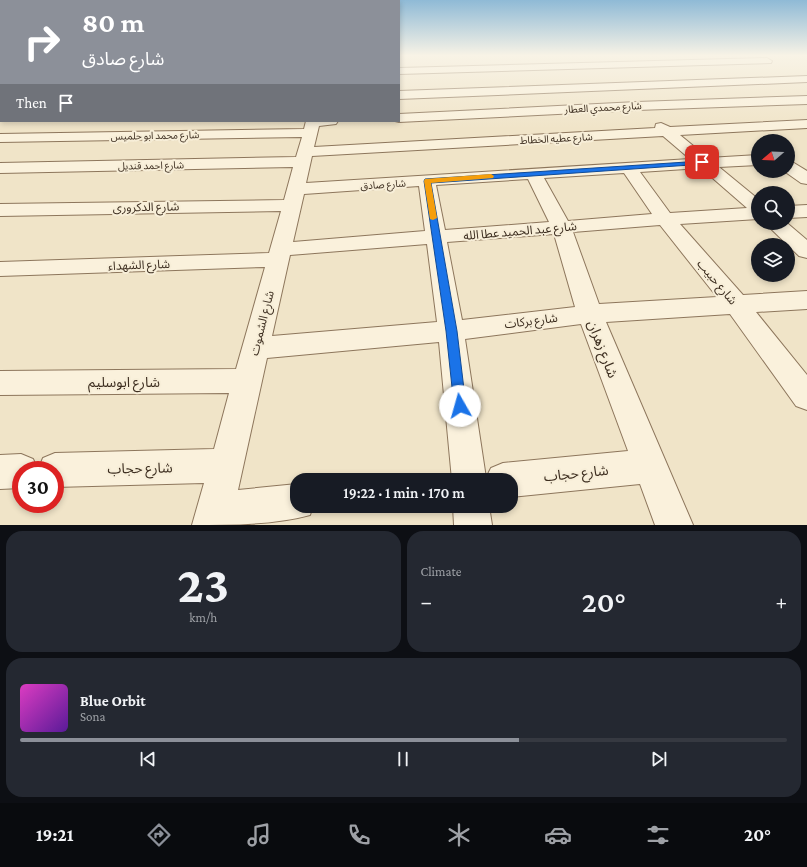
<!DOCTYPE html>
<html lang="en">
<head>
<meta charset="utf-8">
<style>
  body { margin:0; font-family:"Crimson Pro","Noto Sans Arabic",serif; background:#242831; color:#f1f3f6; height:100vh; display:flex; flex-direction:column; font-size:15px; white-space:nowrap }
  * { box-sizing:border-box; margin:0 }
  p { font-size:13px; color:#9ea1a6 }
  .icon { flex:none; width:22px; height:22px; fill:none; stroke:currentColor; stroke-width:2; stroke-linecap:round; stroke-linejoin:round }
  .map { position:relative; height:525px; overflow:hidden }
  .side { display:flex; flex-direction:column; gap:6px; padding:6px; background:#0d0f14; flex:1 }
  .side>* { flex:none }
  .banner { position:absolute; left:0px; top:0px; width:400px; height:122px; box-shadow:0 2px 6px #0003; background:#8c9099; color:#fff; overflow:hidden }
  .needle { width:26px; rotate:251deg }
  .buttons { position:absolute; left:751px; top:134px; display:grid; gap:8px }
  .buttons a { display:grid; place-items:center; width:44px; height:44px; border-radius:50%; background:#171b24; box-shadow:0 2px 6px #0003; font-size:20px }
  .speed { position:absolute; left:12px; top:461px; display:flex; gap:8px; font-size:20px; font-weight:700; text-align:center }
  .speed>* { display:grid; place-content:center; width:52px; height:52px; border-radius:50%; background:#171b24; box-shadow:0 2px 6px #0003; line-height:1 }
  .speed .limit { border:6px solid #d22; background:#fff; color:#111 }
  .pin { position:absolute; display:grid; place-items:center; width:34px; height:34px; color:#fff; margin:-17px; border-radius:8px; box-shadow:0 2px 6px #0006 }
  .me { position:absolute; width:44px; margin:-22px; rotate:353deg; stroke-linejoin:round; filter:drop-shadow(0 0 3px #0008) }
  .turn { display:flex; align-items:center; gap:14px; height:84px; padding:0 16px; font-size:18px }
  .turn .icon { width:52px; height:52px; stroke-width:2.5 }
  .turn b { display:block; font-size:28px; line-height:34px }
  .then { display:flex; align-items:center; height:38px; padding:0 16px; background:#0003; gap:8px; font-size:15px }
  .big { font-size:30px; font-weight:600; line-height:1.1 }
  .side .tile { flex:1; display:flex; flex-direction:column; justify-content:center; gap:6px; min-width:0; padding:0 14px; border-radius:16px; background:#242831 }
  .side .dial { align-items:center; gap:0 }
  .dial b { font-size:52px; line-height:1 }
  .song { display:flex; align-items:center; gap:12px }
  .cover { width:48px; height:48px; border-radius:6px; background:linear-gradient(135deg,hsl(310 70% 55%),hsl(270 70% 35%)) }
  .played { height:4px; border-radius:2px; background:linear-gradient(90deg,#8c9099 65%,#363941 65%) }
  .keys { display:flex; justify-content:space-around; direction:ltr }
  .heat { display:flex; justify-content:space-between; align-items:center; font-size:22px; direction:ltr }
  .side .tiles { flex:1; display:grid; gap:6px; grid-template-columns:1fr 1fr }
  .tile:last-child { grid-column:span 2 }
  .trip { position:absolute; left:290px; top:473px; width:228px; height:40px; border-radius:16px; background:#171b24; box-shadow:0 2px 6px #0003; font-weight:600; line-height:40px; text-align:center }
  .tabs { display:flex; height:64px; justify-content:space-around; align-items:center; background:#090b0e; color:#9ea1a6 }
  .tabs .icon { width:28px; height:28px }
  .tabs .current { color:#8c9099 }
  .tabs b { font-size:18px; color:#f1f3f6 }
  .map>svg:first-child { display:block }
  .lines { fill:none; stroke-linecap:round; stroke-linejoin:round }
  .minor-casing { stroke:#8d765c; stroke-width:2 }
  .minor { fill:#faf1dc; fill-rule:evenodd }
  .route { fill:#1a73e8; stroke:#114b97 }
  .slow { fill:#f59e0b }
  .labels { text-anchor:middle; stroke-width:4; stroke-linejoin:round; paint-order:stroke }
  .far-street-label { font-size:10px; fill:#3d2e20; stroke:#f7eed8 }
  .street-label { font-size:12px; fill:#3d2e20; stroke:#f7eed8 }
  .near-street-label { font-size:14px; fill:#3d2e20; stroke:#f7eed8 }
</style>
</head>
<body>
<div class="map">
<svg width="807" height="525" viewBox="0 0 807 525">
  <rect width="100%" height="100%" fill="#f0e4c8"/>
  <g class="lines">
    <defs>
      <g id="minor">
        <path d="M767,58L772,61L771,63L399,74V68Z"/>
        <rect x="0" y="70" width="1" height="6"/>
        <path d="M807,76V82L399,99V91Z"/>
        <rect x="0" y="85" width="1" height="8"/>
        <path d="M807,96V104L637,110L399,122L395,121H399V114L637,102Z"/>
        <rect x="0" y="106" width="1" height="8"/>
        <path d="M807,120V128L680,135L708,158L758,155V165L719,167L758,199V219L680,224L743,295L807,291V309L756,312L807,375V410L796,406L730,314L606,322L693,525H655L640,484L511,497V480H452L439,342L267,358L238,490L297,484V506H313L310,515C274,525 230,525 192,525L204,483L55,487V470H38L43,458L55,453L214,449L229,393L0,395V371L236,369L265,267L0,276V262L269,253L281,211L0,216V204L284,200L293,167L0,173V163L296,157L302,137L0,142V134L304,129L306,121H338L336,124L319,126L314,147L655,128L656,124L661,123L670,127ZM663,136L690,159L306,183L312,156ZM701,168L747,208L670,213L640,172ZM624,173L652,214L568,221L544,178ZM528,179L549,222L445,230L436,185ZM419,186L425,231L293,242L304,194ZM660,225L717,297L599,304L573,232ZM554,234L575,307L462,320L447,242ZM427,244L437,322L272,336L290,255ZM581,324L628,451L503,463L491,468L486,478L465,339Z"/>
        <path d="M788,161L794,163L807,171V184L801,183L784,171H788Z"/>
        <path d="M807,205V217L788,218V206Z"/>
        <path d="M765,223H787L807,240V258L799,256Z"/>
        <path d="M21,454L33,459L38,470H21V488L0,489V455Z"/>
        <path d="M453,506H489L492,525H454Z"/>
      </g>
    </defs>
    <use href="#minor" class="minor-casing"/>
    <use href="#minor" class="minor"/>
  </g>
  <linearGradient id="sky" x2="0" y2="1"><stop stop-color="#8fbad6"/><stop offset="0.43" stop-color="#f8f3e6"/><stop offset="1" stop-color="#f8f3e6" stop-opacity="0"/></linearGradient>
  <rect width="807" height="129" fill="url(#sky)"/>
  <path class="route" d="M702,161H705V164L431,183L457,331L466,406L464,410L460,411L456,410L454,406L446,331L424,181L425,179Z"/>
  <path class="slow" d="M491,174L494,176L493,178L431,183L437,218L433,220L430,219L424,181L425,179Z"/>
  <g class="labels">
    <g class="far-street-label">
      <text transform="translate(603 107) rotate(-3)" y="4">شارع محمدي العطار</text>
      <text transform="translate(155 135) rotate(-1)" y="4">شارع محمد ابو حلميس</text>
      <text transform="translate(556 138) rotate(-3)" y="4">شارع عطيه الخطاط</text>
      <text transform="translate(151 165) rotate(-1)" y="4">شارع احمد قنديل</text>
      <text transform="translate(383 184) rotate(-4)" y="4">شارع صادق</text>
    </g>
    <g class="street-label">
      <text transform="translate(146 207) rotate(-1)" y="4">شارع الدكرورى</text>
      <text transform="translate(520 231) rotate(-5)" y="4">شارع عبد الحميد عطا الله</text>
      <text transform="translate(139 265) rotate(-2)" y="4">شارع الشهداء</text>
      <text transform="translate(717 282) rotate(50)" y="4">شارع حبيب</text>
      <text transform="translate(531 321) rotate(-7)" y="4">شارع بركات</text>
      <text transform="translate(262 323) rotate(-76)" y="4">شارع الشموت</text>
    </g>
    <g class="near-street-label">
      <text transform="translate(603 349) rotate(69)" y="5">شارع زهران</text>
      <text x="124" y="387">شارع ابوسليم</text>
      <text transform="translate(140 468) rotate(-1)" y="5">شارع حجاب</text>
      <text transform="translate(576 473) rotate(-6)" y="5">شارع حجاب</text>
    </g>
  </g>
</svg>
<div class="buttons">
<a><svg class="needle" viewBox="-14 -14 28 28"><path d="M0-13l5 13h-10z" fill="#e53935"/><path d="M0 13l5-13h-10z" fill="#9ea1a6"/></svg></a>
<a><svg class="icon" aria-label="search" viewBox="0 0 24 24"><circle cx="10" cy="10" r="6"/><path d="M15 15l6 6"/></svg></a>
<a><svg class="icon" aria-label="layers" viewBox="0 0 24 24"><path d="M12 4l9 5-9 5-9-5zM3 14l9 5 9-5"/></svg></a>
</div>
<div class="speed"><div class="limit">30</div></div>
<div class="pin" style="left:702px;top:162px;background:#d93025"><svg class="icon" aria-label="arrive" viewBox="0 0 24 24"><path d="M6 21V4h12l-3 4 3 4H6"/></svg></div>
<svg class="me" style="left:460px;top:406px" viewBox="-20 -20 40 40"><circle r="19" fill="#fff"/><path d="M0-13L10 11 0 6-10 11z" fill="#1a73e8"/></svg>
<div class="trip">19:22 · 1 min · 170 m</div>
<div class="banner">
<div class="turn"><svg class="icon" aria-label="right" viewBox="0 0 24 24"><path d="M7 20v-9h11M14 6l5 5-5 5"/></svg><div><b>80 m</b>شارع صادق</div></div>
<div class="then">Then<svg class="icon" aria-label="arrive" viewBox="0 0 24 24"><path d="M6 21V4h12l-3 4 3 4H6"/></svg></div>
</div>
</div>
<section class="side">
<div class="tiles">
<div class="tile dial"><b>23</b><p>km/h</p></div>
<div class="tile"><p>Climate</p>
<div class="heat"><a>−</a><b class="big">20°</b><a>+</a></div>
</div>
<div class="tile">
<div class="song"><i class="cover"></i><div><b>Blue Orbit</b><p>Sona</p></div></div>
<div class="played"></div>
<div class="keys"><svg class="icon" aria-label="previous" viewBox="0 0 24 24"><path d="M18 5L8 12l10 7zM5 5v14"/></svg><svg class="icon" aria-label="pause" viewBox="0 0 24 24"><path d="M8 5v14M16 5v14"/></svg><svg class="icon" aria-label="next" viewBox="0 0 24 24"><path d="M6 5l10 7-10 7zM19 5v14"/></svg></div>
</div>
</div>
</section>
<nav class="tabs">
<b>19:21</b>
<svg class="icon current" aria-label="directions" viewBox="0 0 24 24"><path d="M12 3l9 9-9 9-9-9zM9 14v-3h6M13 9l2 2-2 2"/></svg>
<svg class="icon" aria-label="music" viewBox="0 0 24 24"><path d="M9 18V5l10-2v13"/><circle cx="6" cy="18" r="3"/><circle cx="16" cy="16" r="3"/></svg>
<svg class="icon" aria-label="phone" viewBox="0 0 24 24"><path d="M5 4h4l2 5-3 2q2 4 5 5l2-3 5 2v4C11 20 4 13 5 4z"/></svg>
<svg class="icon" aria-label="climate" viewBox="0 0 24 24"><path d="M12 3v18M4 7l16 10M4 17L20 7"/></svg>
<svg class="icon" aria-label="car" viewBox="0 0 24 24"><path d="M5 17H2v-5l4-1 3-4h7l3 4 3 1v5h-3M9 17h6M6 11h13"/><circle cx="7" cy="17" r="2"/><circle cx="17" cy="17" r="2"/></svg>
<svg class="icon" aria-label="filters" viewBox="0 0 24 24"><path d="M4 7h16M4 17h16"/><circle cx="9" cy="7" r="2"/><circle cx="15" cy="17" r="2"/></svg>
<b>20°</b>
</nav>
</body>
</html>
